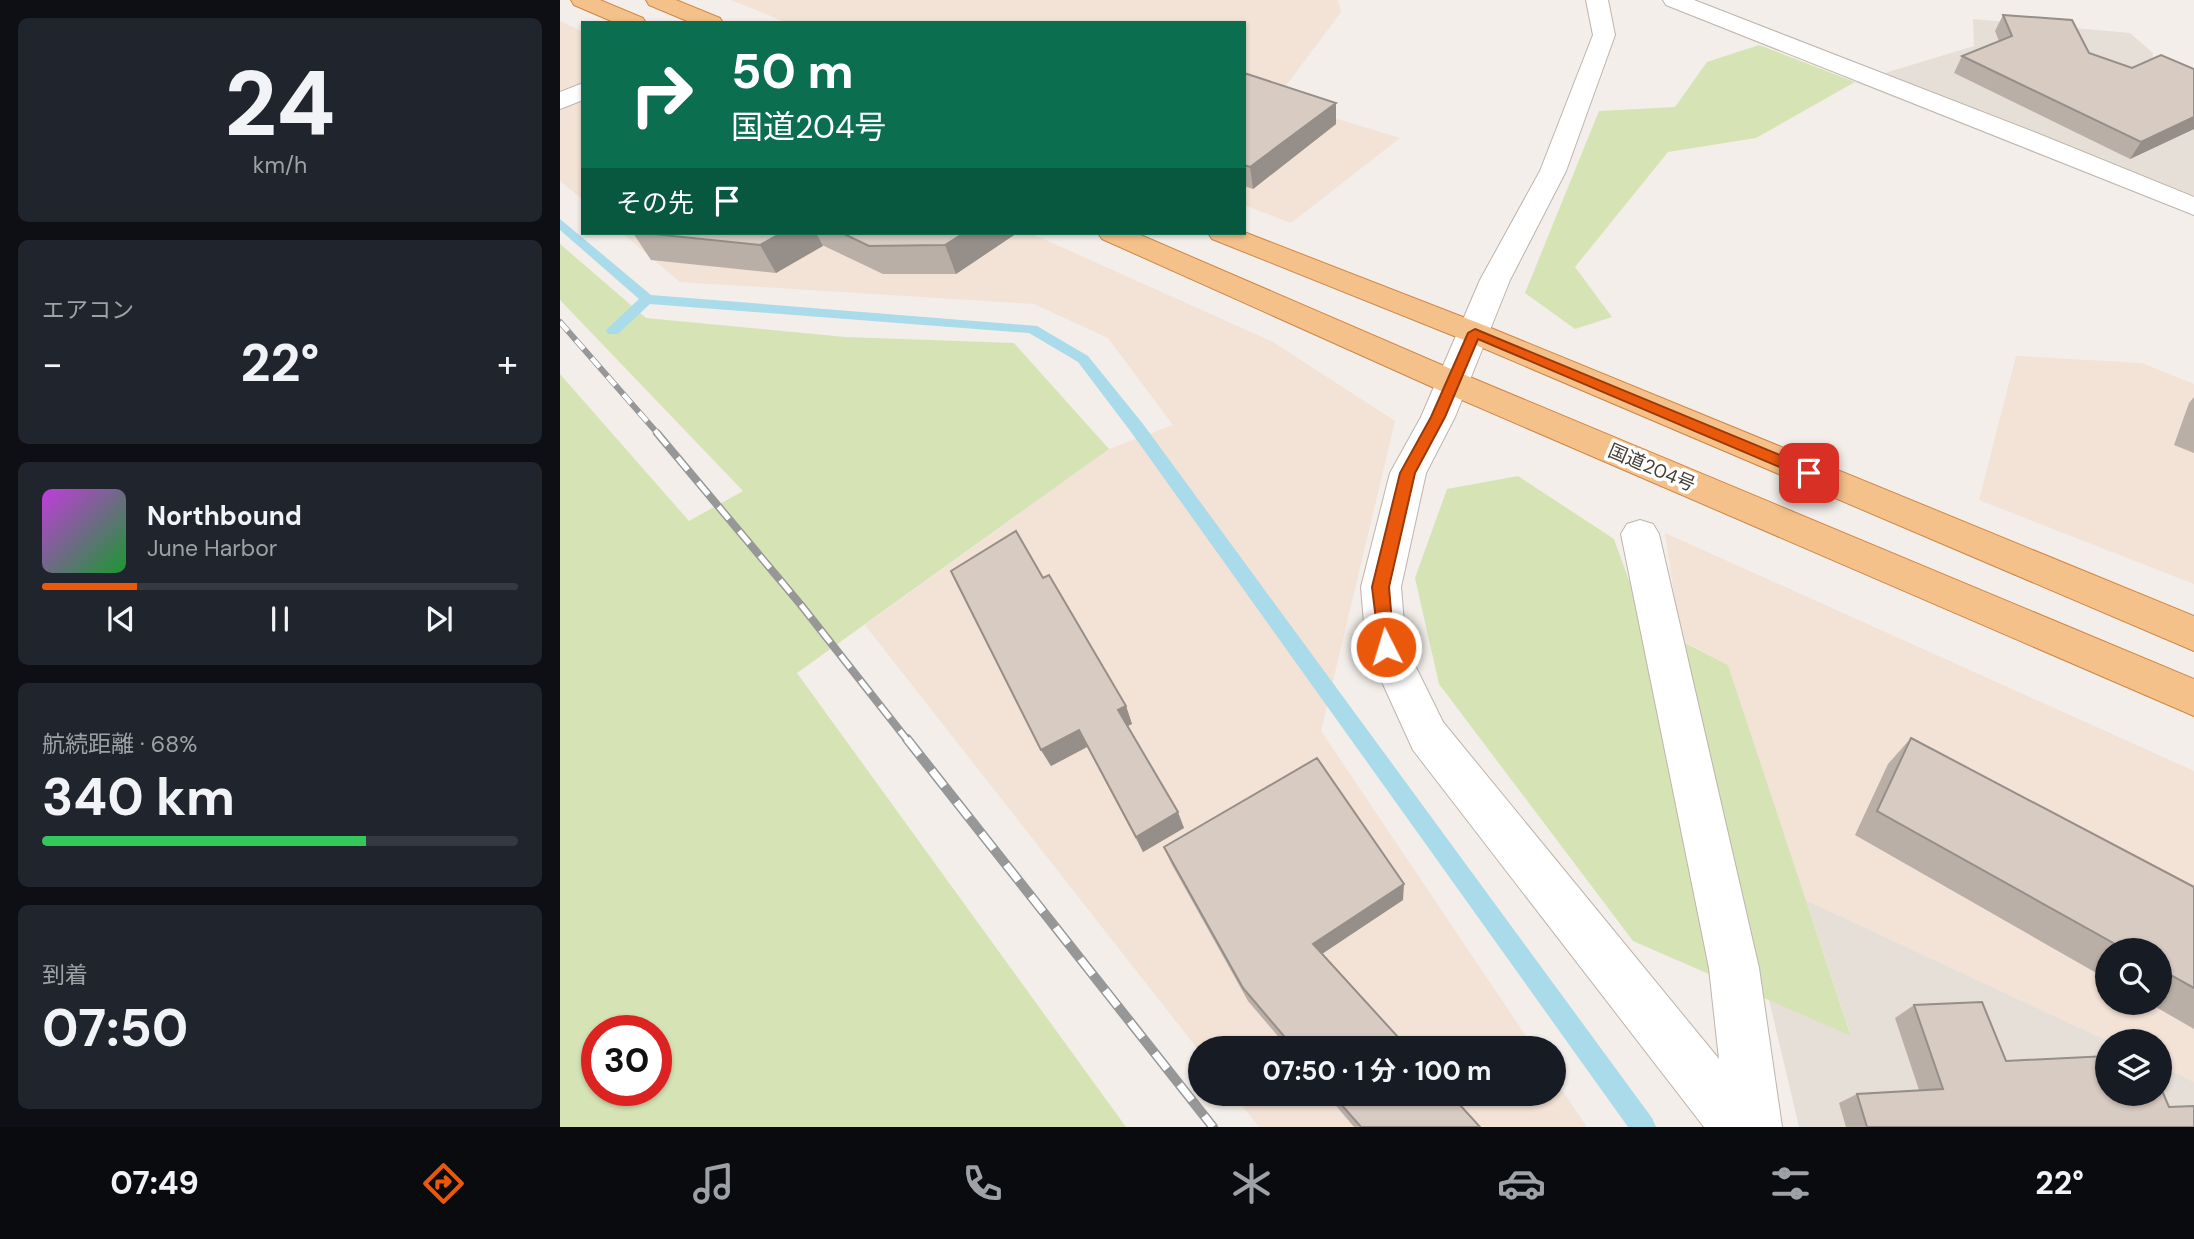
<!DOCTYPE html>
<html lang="ja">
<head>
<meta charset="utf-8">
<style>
  body { margin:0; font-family:"DM Sans","Noto Sans JP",sans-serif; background:#20242c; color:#f1f3f6; height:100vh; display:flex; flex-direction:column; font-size:26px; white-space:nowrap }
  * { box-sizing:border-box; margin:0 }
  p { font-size:23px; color:#9ea1a6 }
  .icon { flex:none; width:38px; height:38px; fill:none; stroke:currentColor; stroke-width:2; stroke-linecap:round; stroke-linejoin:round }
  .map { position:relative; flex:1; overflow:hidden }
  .panel { display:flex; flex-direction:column; gap:18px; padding:18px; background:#0d0f14; width:560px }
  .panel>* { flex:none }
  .banner { position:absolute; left:21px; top:21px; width:665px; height:214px; border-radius:0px; box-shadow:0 2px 5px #0004; background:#0b6e4f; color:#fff; overflow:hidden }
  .tools { position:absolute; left:1535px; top:938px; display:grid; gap:14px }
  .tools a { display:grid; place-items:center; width:77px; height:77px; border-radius:50%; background:#171b24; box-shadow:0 2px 5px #0004; font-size:35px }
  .speed { position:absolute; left:21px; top:1015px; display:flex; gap:14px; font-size:35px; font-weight:700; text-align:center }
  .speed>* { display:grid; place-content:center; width:91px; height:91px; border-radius:50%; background:#171b24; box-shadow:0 2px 5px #0004; line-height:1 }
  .speed .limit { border:10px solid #d22; background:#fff; color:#111 }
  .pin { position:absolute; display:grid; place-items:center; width:60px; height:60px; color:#fff; margin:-30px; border-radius:14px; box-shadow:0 4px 10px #0006 }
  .me { position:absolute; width:77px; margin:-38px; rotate:355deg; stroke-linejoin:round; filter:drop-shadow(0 0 5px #0008) }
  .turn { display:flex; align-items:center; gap:24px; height:147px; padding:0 35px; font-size:32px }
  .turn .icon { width:91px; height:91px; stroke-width:2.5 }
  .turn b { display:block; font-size:49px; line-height:60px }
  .then { display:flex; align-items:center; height:66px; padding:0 35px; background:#0003; gap:14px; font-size:26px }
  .big { font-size:52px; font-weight:700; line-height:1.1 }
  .panel .card { flex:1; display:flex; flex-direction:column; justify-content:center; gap:10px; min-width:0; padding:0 24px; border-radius:10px; background:#20242c }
  .panel .dial { align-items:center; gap:0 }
  .dial b { font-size:91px; line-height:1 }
  .song { display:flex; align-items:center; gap:21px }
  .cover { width:84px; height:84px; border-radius:10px; background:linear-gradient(135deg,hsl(290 70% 55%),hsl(130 70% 35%)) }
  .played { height:7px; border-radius:4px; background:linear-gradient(90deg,#ea580c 20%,#363941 20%) }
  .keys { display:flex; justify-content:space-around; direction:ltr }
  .heat { display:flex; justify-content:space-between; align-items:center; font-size:38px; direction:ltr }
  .charge { height:10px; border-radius:5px; background:linear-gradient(90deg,#34c759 68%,#363941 0) }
  .trip { position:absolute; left:628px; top:1036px; width:378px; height:70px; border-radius:35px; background:#171b24; box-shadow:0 2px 5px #0004; font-weight:700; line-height:70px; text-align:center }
  .dock { display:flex; height:112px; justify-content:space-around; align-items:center; background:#090b0e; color:#9ea1a6 }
  .dock .icon { width:49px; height:49px }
  .dock .active { color:#ea580c }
  .dock b { font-size:32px; color:#f1f3f6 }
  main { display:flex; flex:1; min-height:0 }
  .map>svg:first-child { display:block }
  .residential { fill:#e6dfd7 }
  .commercial { fill:#f3e2d6; fill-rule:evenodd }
  .green { fill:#d6e4b5; fill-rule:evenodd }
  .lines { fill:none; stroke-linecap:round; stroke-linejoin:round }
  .stream { fill:#aadbeb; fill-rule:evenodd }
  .minor-casing { stroke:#beb4ac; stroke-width:2 }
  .trunk-casing { stroke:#d18645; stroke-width:2 }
  .minor { fill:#fff; fill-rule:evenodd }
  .trunk { fill:#f4c18a; fill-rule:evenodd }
  .rail-far2-casing { stroke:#979797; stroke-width:6 }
  .rail-far1-casing { stroke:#979797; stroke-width:8 }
  .rail-casing { stroke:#979797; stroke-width:10 }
  .rail-far2 { stroke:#fff; stroke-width:4.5; stroke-dasharray:12; stroke-linecap:butt }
  .rail-far1 { stroke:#fff; stroke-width:5; stroke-dasharray:16; stroke-linecap:butt }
  .rail { stroke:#fff; stroke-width:7; stroke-dasharray:20; stroke-linecap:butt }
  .wall { fill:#b9afa7 }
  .shaded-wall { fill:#968e88 }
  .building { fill:#d7cbc2; stroke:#968e88; stroke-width:2 }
  .route { fill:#ea580c; stroke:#983908; stroke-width:2 }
  .labels { text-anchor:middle; stroke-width:7; stroke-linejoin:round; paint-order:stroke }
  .street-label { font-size:19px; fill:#463e38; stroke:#fff }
</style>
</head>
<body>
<main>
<section class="panel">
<div class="card dial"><b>24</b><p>km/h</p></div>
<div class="card"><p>エアコン</p>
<div class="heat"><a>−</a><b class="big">22°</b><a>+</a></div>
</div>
<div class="card">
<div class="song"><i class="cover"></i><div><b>Northbound</b><p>June Harbor</p></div></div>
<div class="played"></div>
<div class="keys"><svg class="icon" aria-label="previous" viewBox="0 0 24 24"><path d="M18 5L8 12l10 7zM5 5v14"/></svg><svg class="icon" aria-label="pause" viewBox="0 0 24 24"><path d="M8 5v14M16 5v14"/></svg><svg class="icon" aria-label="next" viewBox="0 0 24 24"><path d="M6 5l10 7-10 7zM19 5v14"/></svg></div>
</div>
<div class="card"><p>航続距離 · 68%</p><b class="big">340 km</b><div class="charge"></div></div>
<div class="card"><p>到着</p><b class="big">07:50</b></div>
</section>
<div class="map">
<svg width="1634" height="1127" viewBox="0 0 1634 1127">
  <rect width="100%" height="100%" fill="#f3eee9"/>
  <g class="residential">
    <path d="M1413,19L1570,33L1593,53L1592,63L1634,78V215L1295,82L1414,46Z"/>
    <path d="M1246,900L1548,1041L1547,1094H1600V1065L1634,1082V1127H1239L1209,1000L1291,1035Z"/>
  </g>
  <g class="commercial">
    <path d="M171,0H778L781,12L715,100L840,138L731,223L684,205V23H228Z"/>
    <path d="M0,21L23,32V200L0,181Z"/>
    <path d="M62,233H470L713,342L835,421L761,731L974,1048H640V1052L305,625L549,449L613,425L548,338L474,304L120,282Z"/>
    <path d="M1456,356L1582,363L1634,384V584L1419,500Z"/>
    <path d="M1105,533L1634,771V1082L1600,1065V1041H1548L1246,900L1168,665L1121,640ZM1547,950H1600V1003H1547Z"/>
    <path d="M994,1078L1027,1127H699L673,1094H994Z"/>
  </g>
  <g class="green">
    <path d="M1199,45L1295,82L1196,138L1108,152L1015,267L1052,317L1015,329L965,293L1039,111L1115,107L1147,62Z"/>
    <path d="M0,244L86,318L285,337L454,343L549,449L237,673L566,1127H0V374L129,521L183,491L0,300ZM37,1031H96V1090H37Z"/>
    <path d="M958,476L1054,539L1084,622L1168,665L1291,1036L1073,941L879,684L855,578L887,489Z"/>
  </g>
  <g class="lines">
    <path class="stream" d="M0,219L91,295L477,326L528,356L583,424L1092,1118L1096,1127H1068L571,432L518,362L469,333L90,304L58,334H48L46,331L48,328L79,299L0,230Z"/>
    <defs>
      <g id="minor">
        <path d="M1026,0H1048L1055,35L1006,171L950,280L895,417L866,473L841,587L846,647L883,722L1159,1059L1149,968L1061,534L1067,524L1080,520L1093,524L1099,534L1199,968L1222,1127H1144L853,750L806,647L801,587L830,473L861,417L920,280L980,171L1033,35Z"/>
        <path d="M1103,0H1134L1479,134L1634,197V215L1106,5Z"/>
        <path d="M23,83V100L0,109V92Z"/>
      </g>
      <g id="trunk">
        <path d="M11,0H40L83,18L86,23H56L14,5Z"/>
        <path d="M86,0H116L160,18L163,23H132L89,5Z"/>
        <path d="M684,232L926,326L1634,616V651L904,340L652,239L648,233Z"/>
        <path d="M538,233H576L905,375L1634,679V716L881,391L542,239Z"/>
      </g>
    </defs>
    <use href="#minor" class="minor-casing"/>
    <use href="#trunk" class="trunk-casing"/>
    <use href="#minor" class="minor"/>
    <use href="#trunk" class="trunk"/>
    <defs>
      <path id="rail-far2" d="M0,322L99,435"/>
      <path id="rail-far1" d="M97,433L241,605L348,741"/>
      <path id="rail" d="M347,739L653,1127"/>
    </defs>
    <use href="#rail-far2" class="rail-far2-casing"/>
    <use href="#rail-far1" class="rail-far1-casing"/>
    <use href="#rail" class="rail-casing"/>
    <use href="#rail-far2" class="rail-far2"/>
    <use href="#rail-far1" class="rail-far1"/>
    <use href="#rail" class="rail"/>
  </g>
  <g class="wall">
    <path d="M1443,15L1529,53L1572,68L1634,69V129L1570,159L1394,73L1402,56L1439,41L1435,31Z"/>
    <path d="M684,73L776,103V124L693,189L684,186Z"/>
    <path d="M73,233H457L396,274H323L262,245L216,273L91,260Z"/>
    <path d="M1634,397V453L1614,445L1629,403Z"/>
    <path d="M566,706L572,724L568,726L624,828L583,852L527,747L491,766L481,750Z"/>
    <path d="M1351,738L1634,887V1029L1589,1003H1600V950H1547V979L1295,835L1328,764Z"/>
    <path d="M604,847L843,900L762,953L848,1048H728L688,1001L611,863Z"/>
    <path d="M1354,1005L1446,1061L1609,1107L1634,1127H1286L1279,1103L1297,1094L1359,1090L1335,1018Z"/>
    <path d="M766,1094H890L920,1127H794Z"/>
  </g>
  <g class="shaded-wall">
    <path d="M776,103V124L693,189L690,167Z"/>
    <path d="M1634,117V129L1570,159L1581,142Z"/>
    <path d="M221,233H256L263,246L216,273L200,245Z"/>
    <path d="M404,233H457L396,274L385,245Z"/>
    <path d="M566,706L572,724L565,727L558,710Z"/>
    <path d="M519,730L527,747L491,766L481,750Z"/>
    <path d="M618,812L624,828L583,852L576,837Z"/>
    <path d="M844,884L843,900L756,958L753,944Z"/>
  </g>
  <g class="building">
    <path d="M1443,15L1512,20L1529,53L1572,68L1601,55L1634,69V117L1581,142L1402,56L1452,36Z"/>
    <path d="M684,73L776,103L690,167L684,165Z"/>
    <path d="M84,233H221L200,245Z"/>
    <path d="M282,233H404L385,245L309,246Z"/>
    <path d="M456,531L483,578L489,575L566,706L558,710L618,812L576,837L519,730L481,750L391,571Z"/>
    <path d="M1351,738L1634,887V988L1600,969V950H1566L1317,811Z"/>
    <path d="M757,758L844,884L753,944L848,1048H734L683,988L604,847Z"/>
    <path d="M1422,1002L1446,1061L1547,1056V1094H1600V1086L1609,1107L1634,1106V1127H1307L1297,1094L1383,1089L1354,1005Z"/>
    <path d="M772,1094H890L920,1127H801Z"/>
  </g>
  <path class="route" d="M915,329L1254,469L1256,473L1254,477H1243L918,339L885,417L855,473L829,587L834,647L832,652H820L812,587L840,473L871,417L908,333Z"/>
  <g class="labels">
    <g class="street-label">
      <text transform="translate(1092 467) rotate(23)" y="7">国道204号</text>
    </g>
  </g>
</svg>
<div class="tools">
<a><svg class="icon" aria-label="search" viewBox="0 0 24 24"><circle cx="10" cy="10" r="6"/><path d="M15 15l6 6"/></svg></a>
<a><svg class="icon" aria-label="layers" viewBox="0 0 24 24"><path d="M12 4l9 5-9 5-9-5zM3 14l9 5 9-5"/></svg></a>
</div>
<div class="speed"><div class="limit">30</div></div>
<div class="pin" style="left:1249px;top:473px;background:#d93025"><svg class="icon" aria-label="arrive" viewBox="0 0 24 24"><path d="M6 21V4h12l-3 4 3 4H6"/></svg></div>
<svg class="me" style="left:826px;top:647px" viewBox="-20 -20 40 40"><circle r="17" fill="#ea580c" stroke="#fff" stroke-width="3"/><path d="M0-11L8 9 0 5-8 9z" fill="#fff"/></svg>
<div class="trip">07:50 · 1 分 · 100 m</div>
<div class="banner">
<div class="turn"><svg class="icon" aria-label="right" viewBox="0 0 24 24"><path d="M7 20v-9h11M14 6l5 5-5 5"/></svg><div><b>50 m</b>国道204号</div></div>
<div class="then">その先<svg class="icon" aria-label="arrive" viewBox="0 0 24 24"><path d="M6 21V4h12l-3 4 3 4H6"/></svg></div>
</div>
</div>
</main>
<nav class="dock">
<b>07:49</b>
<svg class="icon active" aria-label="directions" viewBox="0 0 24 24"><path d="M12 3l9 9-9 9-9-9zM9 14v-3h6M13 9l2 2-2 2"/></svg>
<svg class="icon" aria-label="music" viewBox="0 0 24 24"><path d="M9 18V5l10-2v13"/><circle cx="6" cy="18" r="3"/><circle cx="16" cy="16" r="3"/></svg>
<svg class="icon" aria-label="phone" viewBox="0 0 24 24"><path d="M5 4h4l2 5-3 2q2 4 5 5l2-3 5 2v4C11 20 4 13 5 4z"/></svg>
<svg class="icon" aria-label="climate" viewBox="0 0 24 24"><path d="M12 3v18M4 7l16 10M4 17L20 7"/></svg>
<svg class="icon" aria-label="car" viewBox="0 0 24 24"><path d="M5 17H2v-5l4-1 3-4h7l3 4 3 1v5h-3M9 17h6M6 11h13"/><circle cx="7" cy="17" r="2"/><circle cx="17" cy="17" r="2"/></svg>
<svg class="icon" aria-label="filters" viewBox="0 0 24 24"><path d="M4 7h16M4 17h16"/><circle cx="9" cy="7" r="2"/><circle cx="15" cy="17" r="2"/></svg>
<b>22°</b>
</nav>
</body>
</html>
